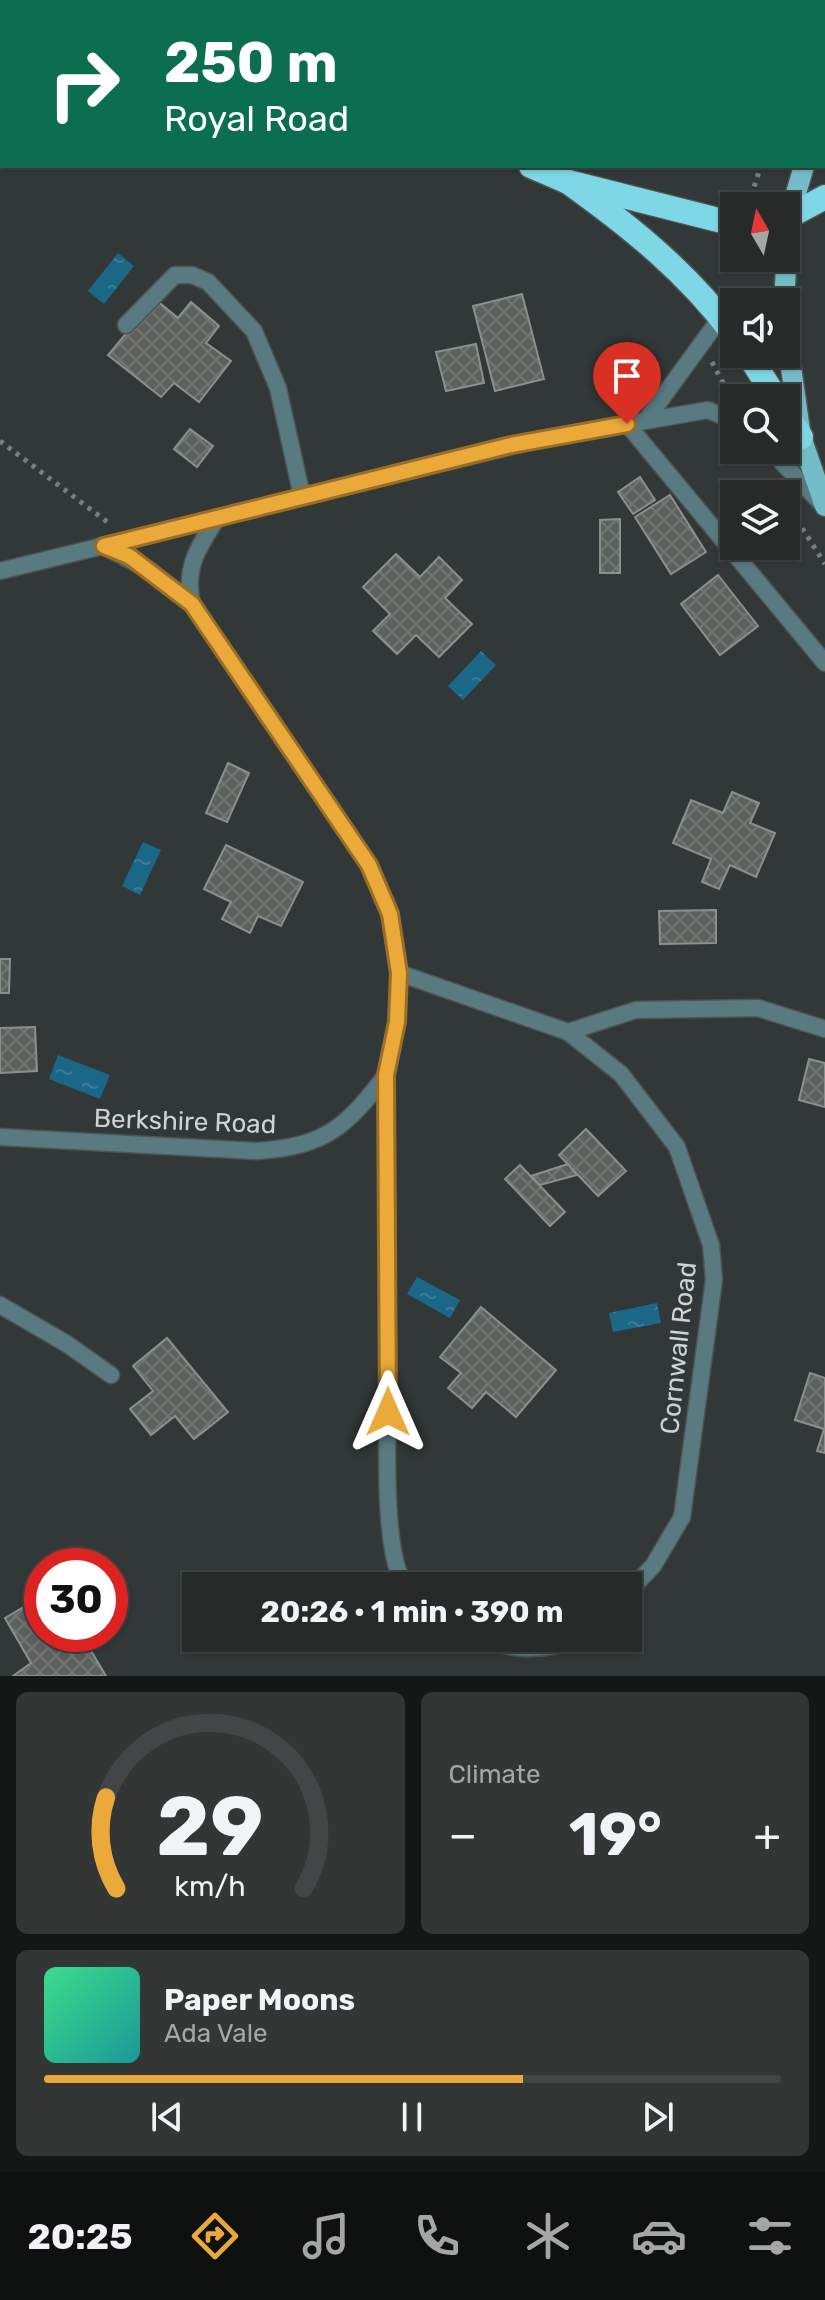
<!DOCTYPE html>
<html lang="en">
<head>
<meta charset="utf-8">
<style>
  body { margin:0; font-family:Rubik,sans-serif; background:#323635; color:#f1f3f6; height:100vh; display:flex; flex-direction:column; font-size:30px; white-space:nowrap }
  * { box-sizing:border-box; margin:0 }
  p { font-size:26px; color:#a4a7a8 }
  .icon { flex:none; width:44px; height:44px; fill:none; stroke:currentColor; stroke-width:2; stroke-linecap:round; stroke-linejoin:round }
  .map { position:relative; height:1676px; overflow:hidden }
  .details { display:flex; flex-direction:column; gap:16px; padding:16px; background:#151717; flex:1 }
  .details>* { flex:none }
  .hud { position:absolute; left:0px; top:0px; width:826px; height:168px; box-shadow:0 2px 6px #0004,0 0 0 2px #424646; background:#0b6e4f; color:#fff; overflow:hidden }
  .needle { width:52px; rotate:351deg }
  .fabs { position:absolute; left:720px; top:192px; display:grid; gap:16px }
  .fabs a { display:grid; place-items:center; width:80px; height:80px; border-radius:0px; background:#262a29; box-shadow:0 2px 6px #0004,0 0 0 2px #424646; font-size:40px }
  .speed { position:absolute; left:24px; top:1548px; display:flex; gap:16px; font-size:40px; font-weight:700; text-align:center }
  .speed>* { display:grid; place-content:center; width:104px; height:104px; border-radius:50%; background:#262a29; box-shadow:0 2px 6px #0004,0 0 0 2px #424646; line-height:1 }
  .speed .limit { border:12px solid #d22; background:#fff; color:#111 }
  .pin { position:absolute; display:grid; place-items:center; width:68px; height:68px; color:#fff; margin:-82px -34px; border-radius:50% 50% 50% 0; rotate:-45deg; box-shadow:0 0 8px #0007 }
  .pin .icon { rotate:45deg }
  .me { position:absolute; width:88px; margin:-44px; rotate:0deg; stroke-linejoin:round; filter:drop-shadow(0 0 6px #0008) }
  .turn { display:flex; align-items:center; gap:28px; height:168px; padding:0 32px; font-size:36px }
  .turn .icon { width:104px; height:104px; stroke-width:2.5 }
  .turn b { display:block; font-size:56px; line-height:68px }
  .big { font-size:60px; font-weight:700; line-height:1.1 }
  .details .card { flex:1; display:flex; flex-direction:column; justify-content:center; gap:12px; min-width:0; padding:0 28px; border-radius:12px; background:#323635 }
  .details .dial { align-items:center; gap:0 }
  .dial svg { height:208px; overflow:visible; fill:none; stroke:#424646; stroke-width:7; stroke-linecap:round; text-anchor:middle }
  .dial text { fill:#f1f3f6; stroke:none }
  .song { display:flex; align-items:center; gap:24px }
  .cover { width:96px; height:96px; border-radius:12px; background:linear-gradient(135deg,hsl(150 70% 55%),hsl(180 70% 35%)) }
  .played { height:8px; border-radius:4px; background:linear-gradient(90deg,#eba93a 65%,#424646 65%) }
  .keys { display:flex; justify-content:space-around; direction:ltr }
  .heat { display:flex; justify-content:space-between; align-items:center; font-size:44px; direction:ltr }
  .details .tiles { flex:1; display:grid; gap:16px; grid-template-columns:1fr 1fr }
  .card:last-child { grid-column:span 2 }
  .trip { position:absolute; left:182px; top:1572px; width:460px; height:80px; border-radius:0px; background:#262a29; box-shadow:0 2px 6px #0004,0 0 0 2px #424646; font-weight:700; line-height:80px; text-align:center }
  .tab-bar { display:flex; height:128px; justify-content:space-around; align-items:center; background:#0f1110; color:#a4a7a8 }
  .tab-bar .icon { width:56px; height:56px }
  .tab-bar .on { color:#eba93a }
  .tab-bar b { font-size:36px; color:#f1f3f6 }
  .map>svg:first-child { display:block }
  .water { fill:url(#water-ripples) }
  .building { fill:url(#building-cross-hatch); stroke:#8b908e; stroke-width:2 }
  .lines { fill:none; stroke-linecap:round; stroke-linejoin:round }
  .minor-casing { stroke:#4e5453; stroke-width:19 }
  .primary-casing { stroke:#4e5453; stroke-width:23 }
  .motorway-casing { stroke:#4e5453; stroke-width:27 }
  .path { stroke:#797e7d; stroke-width:5; stroke-dasharray:4 6; stroke-linecap:butt }
  .minor { stroke:#587a80; stroke-width:16 }
  .primary { stroke:#74bdc8; stroke-width:20 }
  .motorway { stroke:#7ed7e5; stroke-width:24 }
  .route-casing { stroke:#996e26; stroke-width:20 }
  .route { stroke:#eba93a; stroke-width:14 }
  .labels { text-anchor:middle; stroke-width:8; stroke-linejoin:round; paint-order:stroke }
  .street-label { font-size:26px; fill:#d0d3d3; stroke:#323837 }
</style>
</head>
<body>
<div class="map">
<svg width="825" height="1676" viewBox="0 0 825 1676">
  <defs>
    <pattern id="water-ripples" width="26" height="14" patternUnits="userSpaceOnUse" patternTransform="scale(2)"><rect width="26" height="14" fill="#1b6787"/><path d="M2 4q2-2 4 0t4 0M15 11q2-2 4 0t4 0" fill="none" stroke="#3b7c97"/></pattern>
    <pattern id="building-cross-hatch" width="8" height="8" patternUnits="userSpaceOnUse" patternTransform="scale(2)"><rect width="8" height="8" fill="#5c615e"/><path d="M0 0l8 8M0 8l8-8" fill="none" stroke="#727774"/></pattern>
  </defs>
  <rect width="100%" height="100%" fill="#323837"/>
  <g class="water">
    <path d="M118,253L134,266L104,304L88,291Z"/>
    <path d="M481,651L496,665L463,700L448,686Z"/>
    <path d="M143,842L161,850L140,895L122,886Z"/>
    <path d="M58,1055L110,1075L100,1099L49,1079Z"/>
    <path d="M417,1277L460,1300L450,1318L407,1294Z"/>
    <path d="M657,1303L661,1323L613,1332L609,1313Z"/>
  </g>
  <g class="building">
    <path d="M522,294L544,379L495,391L473,306Z"/>
    <path d="M155,299L178,318L191,302L219,326L206,343L231,361L199,402L174,383L161,397L108,355Z"/>
    <path d="M476,344L484,383L446,391L436,352Z"/>
    <path d="M190,429L213,446L197,467L174,449Z"/>
    <path d="M640,477L655,500L633,514L618,492Z"/>
    <path d="M670,495L706,552L671,574L635,517Z"/>
    <path d="M620,519V573H600V520Z"/>
    <path d="M396,554L420,577L439,557L462,580L445,598L472,624L439,657L416,635L397,654L373,631L390,614L363,587Z"/>
    <path d="M718,575L758,626L720,655L681,604Z"/>
    <path d="M228,763L249,773L227,822L206,813Z"/>
    <path d="M732,792L759,803L750,823L775,833L756,877L730,865L719,889L702,882L711,859L673,843L691,800L723,813Z"/>
    <path d="M226,845L303,882L281,926L258,916L250,933L222,919L231,902L204,889Z"/>
    <path d="M716,910V943L660,944L659,911Z"/>
    <path d="M0,959H10L9,993H0Z"/>
    <path d="M35,1027L37,1071L0,1073V1028Z"/>
    <path d="M809,1059L825,1063V1107L799,1100Z"/>
    <path d="M586,1129L626,1171L598,1196L559,1155Z"/>
    <path d="M568,1164L577,1175L540,1185L531,1176Z"/>
    <path d="M520,1165L565,1212L550,1226L505,1179Z"/>
    <path d="M481,1307L556,1370L516,1417L486,1392L472,1408L448,1388L461,1373L440,1357Z"/>
    <path d="M167,1338L228,1412L194,1439L175,1416L151,1435L130,1409L153,1391L133,1366Z"/>
    <path d="M810,1373L825,1378V1453L817,1451L824,1429L795,1420Z"/>
    <path d="M42,1596V1634H81L106,1676H13L31,1663L5,1618Z"/>
  </g>
  <g class="lines">
    <defs>
      <g id="minor">
        <path d="M126,325L175,275H192L208,282L254,331L278,388L302,496"/>
        <path d="M646,420L721,317"/>
        <path d="M627,424L825,663"/>
        <path d="M770,450L824,506"/>
        <path d="M104,546L149,570L192,604L369,865L390,914L399,973L397,1022L386,1075C387,1177 387,1279 388,1381C388,1427 381,1550 405,1586"/>
        <path d="M0,571L541,439L708,410L734,421"/>
        <path d="M192,604C184,568 198,547 218,517"/>
        <path d="M399,973L568,1032L621,1074L677,1147L711,1245L714,1280L682,1517L653,1566L628,1592"/>
        <path d="M568,1032L636,1010L758,1008L825,1029"/>
        <path d="M0,1137L258,1151C326,1146 346,1127 386,1075"/>
        <path d="M0,1305L67,1344L111,1375"/>
        <path d="M486,1638C511,1652 550,1651 575,1638"/>
      </g>
      <g id="primary">
        <path d="M824,99L825,95"/>
        <path d="M784,302L789,217L804,166"/>
        <path d="M786,333L801,437L825,506"/>
      </g>
      <g id="motorway">
        <path d="M152,0L157,2"/>
        <path d="M695,0L727,2"/>
        <path d="M824,3H825"/>
        <path d="M531,166L568,182L734,224"/>
        <path d="M568,182C631,227 688,273 734,335"/>
        <path d="M786,218L825,197"/>
        <path d="M748,354L776,398"/>
        <path d="M786,413L801,437"/>
      </g>
    </defs>
    <use href="#minor" class="minor-casing"/>
    <use href="#primary" class="primary-casing"/>
    <use href="#motorway" class="motorway-casing"/>
    <g class="path">
      <path d="M751,196L761,166"/>
      <path d="M712,362L730,396"/>
      <path d="M0,441L110,524"/>
      <path d="M786,503L825,564"/>
    </g>
    <use href="#minor" class="minor"/>
    <use href="#primary" class="primary"/>
    <use href="#motorway" class="motorway"/>
  </g>
  <g class="lines">
    <defs>
      <path id="route" d="M388,1412L386,1075L397,1022L399,973L390,914L369,865L192,604L129,556L104,546L511,445L627,424"/>
    </defs>
    <use href="#route" class="route-casing"/>
    <use href="#route" class="route"/>
  </g>
  <g class="labels">
    <g class="street-label">
      <text transform="translate(185 1121) rotate(2)" y="9">Berkshire Road</text>
      <text transform="translate(678 1348) rotate(-84)" y="9">Cornwall Road</text>
    </g>
  </g>
</svg>
<div class="fabs">
<a><svg class="needle" viewBox="-14 -14 28 28"><path d="M0-13l5 13h-10z" fill="#e53935"/><path d="M0 13l5-13h-10z" fill="#a4a7a8"/></svg></a>
<a><svg class="icon" aria-label="sound" viewBox="0 0 24 24"><path d="M4 9h4l5-4v14l-5-4H4zM17 9q2 3 0 6"/></svg></a>
<a><svg class="icon" aria-label="search" viewBox="0 0 24 24"><circle cx="10" cy="10" r="6"/><path d="M15 15l6 6"/></svg></a>
<a><svg class="icon" aria-label="layers" viewBox="0 0 24 24"><path d="M12 4l9 5-9 5-9-5zM3 14l9 5 9-5"/></svg></a>
</div>
<div class="speed"><div class="limit">30</div></div>
<div class="pin" style="left:627px;top:424px;background:#d93025"><svg class="icon" aria-label="arrive" viewBox="0 0 24 24"><path d="M6 21V4h12l-3 4 3 4H6"/></svg></div>
<svg class="me" style="left:388px;top:1412px" viewBox="-20 -20 40 40"><path d="M0-17L14 15 0 8-14 15z" fill="#eba93a" stroke="#fff" stroke-width="4"/></svg>
<div class="trip">20:26 · 1 min · 390 m</div>
<div class="hud">
<div class="turn"><svg class="icon" aria-label="right" viewBox="0 0 24 24"><path d="M7 20v-9h11M14 6l5 5-5 5"/></svg><div><b>250 m</b>Royal Road</div></div>
</div>
</div>
<section class="details">
<div class="tiles">
<div class="card dial"><svg viewBox="0 0 100 80">
<path d="M14 69A42 42 0 1 1 86 69"/>
<path d="M14 69A42 42 0 0 1 10 34" stroke="#eba93a"/>
<text x="50" y="56" font-size="32" font-weight="700">29</text>
<text x="50" y="72" font-size="11">km/h</text>
</svg></div>
<div class="card"><p>Climate</p>
<div class="heat"><a>−</a><b class="big">19°</b><a>+</a></div>
</div>
<div class="card">
<div class="song"><i class="cover"></i><div><b>Paper Moons</b><p>Ada Vale</p></div></div>
<div class="played"></div>
<div class="keys"><svg class="icon" aria-label="previous" viewBox="0 0 24 24"><path d="M18 5L8 12l10 7zM5 5v14"/></svg><svg class="icon" aria-label="pause" viewBox="0 0 24 24"><path d="M8 5v14M16 5v14"/></svg><svg class="icon" aria-label="next" viewBox="0 0 24 24"><path d="M6 5l10 7-10 7zM19 5v14"/></svg></div>
</div>
</div>
</section>
<nav class="tab-bar">
<b>20:25</b>
<svg class="icon on" aria-label="directions" viewBox="0 0 24 24"><path d="M12 3l9 9-9 9-9-9zM9 14v-3h6M13 9l2 2-2 2"/></svg>
<svg class="icon" aria-label="music" viewBox="0 0 24 24"><path d="M9 18V5l10-2v13"/><circle cx="6" cy="18" r="3"/><circle cx="16" cy="16" r="3"/></svg>
<svg class="icon" aria-label="phone" viewBox="0 0 24 24"><path d="M5 4h4l2 5-3 2q2 4 5 5l2-3 5 2v4C11 20 4 13 5 4z"/></svg>
<svg class="icon" aria-label="climate" viewBox="0 0 24 24"><path d="M12 3v18M4 7l16 10M4 17L20 7"/></svg>
<svg class="icon" aria-label="car" viewBox="0 0 24 24"><path d="M5 17H2v-5l4-1 3-4h7l3 4 3 1v5h-3M9 17h6M6 11h13"/><circle cx="7" cy="17" r="2"/><circle cx="17" cy="17" r="2"/></svg>
<svg class="icon" aria-label="filters" viewBox="0 0 24 24"><path d="M4 7h16M4 17h16"/><circle cx="9" cy="7" r="2"/><circle cx="15" cy="17" r="2"/></svg>
</nav>
</body>
</html>
